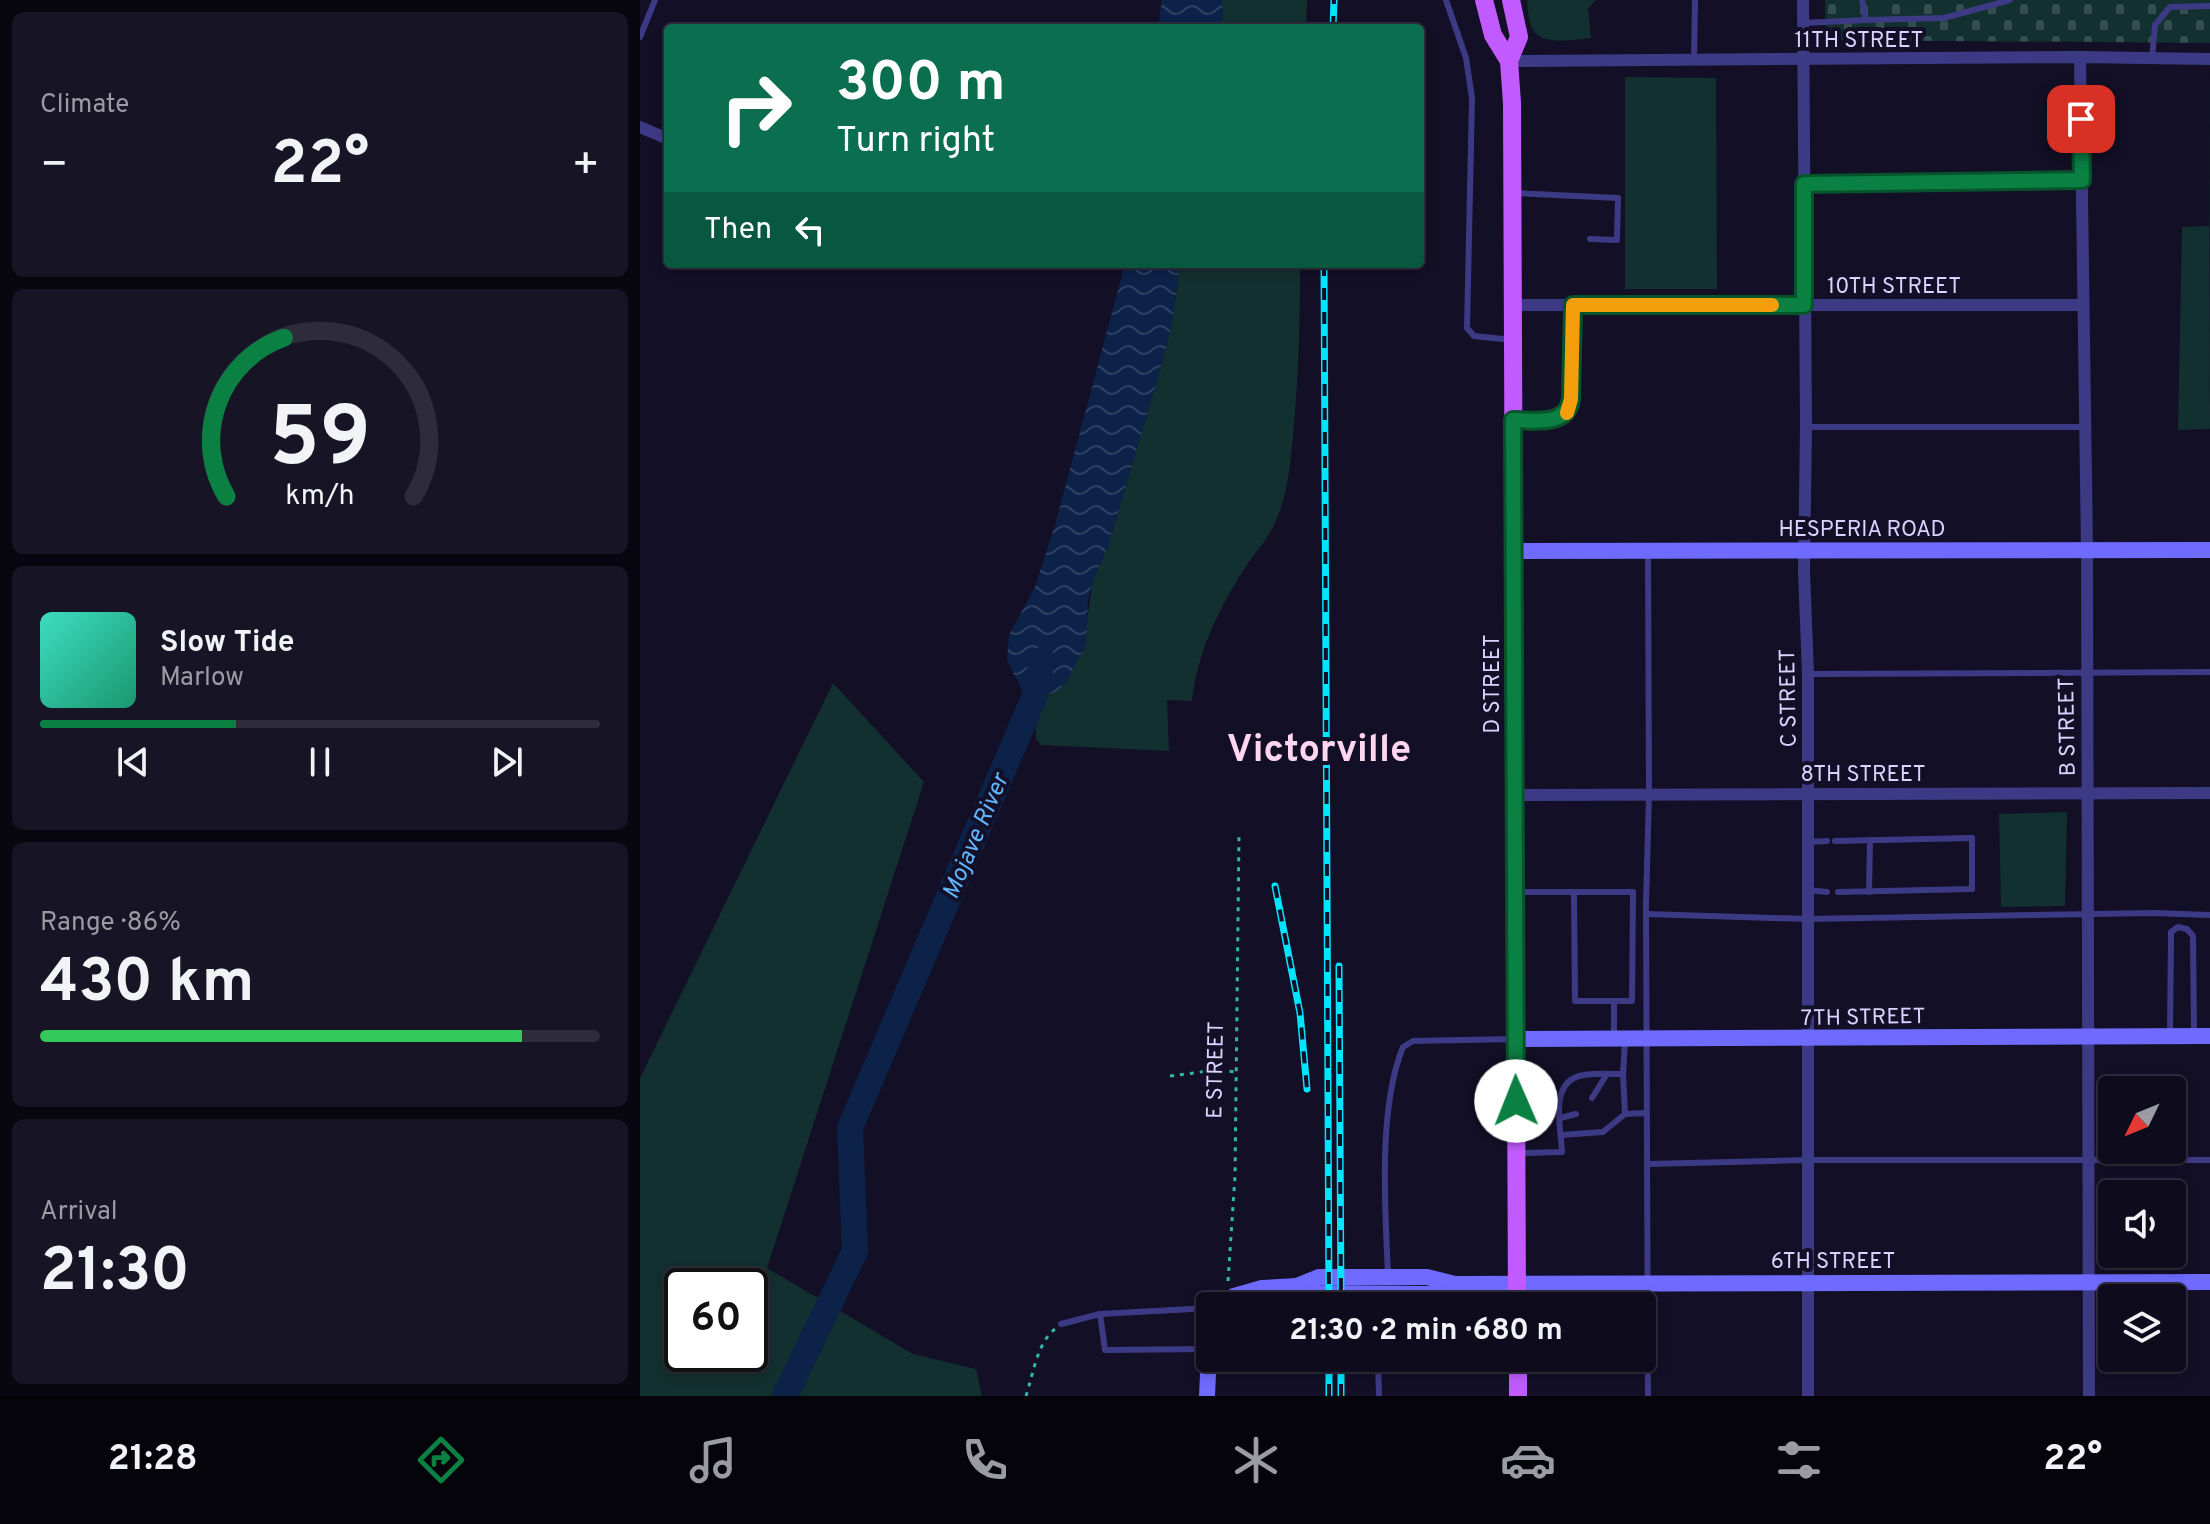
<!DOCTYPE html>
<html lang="en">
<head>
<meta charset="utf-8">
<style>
  body { margin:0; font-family:Overpass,sans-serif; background:#171425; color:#f1f3f6; height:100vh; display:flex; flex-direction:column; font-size:30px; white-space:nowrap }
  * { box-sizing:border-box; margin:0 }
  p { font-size:26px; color:#9b9ba3 }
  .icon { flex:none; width:44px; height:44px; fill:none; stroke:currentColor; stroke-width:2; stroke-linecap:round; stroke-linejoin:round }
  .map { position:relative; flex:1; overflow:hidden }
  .side { display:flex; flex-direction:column; gap:12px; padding:12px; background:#08060f; width:640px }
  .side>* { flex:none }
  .banner { position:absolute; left:24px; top:24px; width:760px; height:244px; border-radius:8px; box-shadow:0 4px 12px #0003,0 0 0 2px #2e2b3b; background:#0b6e4f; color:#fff; overflow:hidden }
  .needle { width:52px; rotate:227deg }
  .tools { position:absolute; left:1458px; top:1076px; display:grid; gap:16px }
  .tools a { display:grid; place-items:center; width:88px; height:88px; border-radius:8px; background:#0e0b1c; box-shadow:0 4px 12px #0003,0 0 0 2px #2e2b3b; font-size:40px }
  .speed { position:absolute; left:24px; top:1268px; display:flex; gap:16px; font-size:40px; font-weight:700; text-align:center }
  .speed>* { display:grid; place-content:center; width:104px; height:104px; border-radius:50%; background:#0e0b1c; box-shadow:0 4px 12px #0003,0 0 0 2px #2e2b3b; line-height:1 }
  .speed .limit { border:4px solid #111; border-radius:12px; background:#fff; color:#111 }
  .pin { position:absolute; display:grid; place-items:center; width:68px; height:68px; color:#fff; margin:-34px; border-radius:16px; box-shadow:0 4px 12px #0006 }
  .me { position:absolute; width:88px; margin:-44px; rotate:359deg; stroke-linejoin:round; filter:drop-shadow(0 0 6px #0008) }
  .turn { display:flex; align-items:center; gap:28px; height:168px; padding:0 40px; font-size:36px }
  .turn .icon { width:104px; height:104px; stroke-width:2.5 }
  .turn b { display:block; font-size:56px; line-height:68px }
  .then { display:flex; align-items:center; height:76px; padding:0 40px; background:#0003; gap:16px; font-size:30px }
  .big { font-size:60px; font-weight:700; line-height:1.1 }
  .side .widget { flex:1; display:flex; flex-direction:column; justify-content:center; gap:12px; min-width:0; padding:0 28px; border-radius:12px; background:#171425 }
  .side .dial { align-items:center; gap:0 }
  .dial svg { height:208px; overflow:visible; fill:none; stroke:#2e2b3b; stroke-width:7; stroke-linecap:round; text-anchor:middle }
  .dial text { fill:#f1f3f6; stroke:none }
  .song { display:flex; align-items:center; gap:24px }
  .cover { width:96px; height:96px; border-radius:12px; background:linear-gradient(135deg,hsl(170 70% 55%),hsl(160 70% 35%)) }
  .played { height:8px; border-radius:4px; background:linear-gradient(90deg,#0b8043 35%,#2e2b3b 35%) }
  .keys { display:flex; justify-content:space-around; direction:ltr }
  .heat { display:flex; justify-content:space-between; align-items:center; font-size:44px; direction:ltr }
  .charge { height:12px; border-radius:6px; background:linear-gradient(90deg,#34c759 86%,#2e2b3b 0) }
  .trip { position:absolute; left:556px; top:1292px; width:460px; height:80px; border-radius:8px; background:#0e0b1c; box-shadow:0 4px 12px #0003,0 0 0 2px #2e2b3b; font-weight:700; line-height:80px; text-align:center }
  .tabs { display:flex; height:128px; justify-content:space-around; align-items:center; background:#06040b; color:#9b9ba3 }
  .tabs .icon { width:56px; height:56px }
  .tabs .on { color:#0b8043 }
  .tabs b { font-size:36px; color:#f1f3f6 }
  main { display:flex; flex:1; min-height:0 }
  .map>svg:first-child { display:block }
  .grass { fill:#12302f; fill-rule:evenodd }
  .cemetery { fill:url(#cemetery-stones) }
  .water { fill:url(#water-waves) }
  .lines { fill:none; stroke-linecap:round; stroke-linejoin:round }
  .river { stroke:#0c2248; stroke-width:26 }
  .path { stroke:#2fb8b0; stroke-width:3; stroke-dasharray:4 6; stroke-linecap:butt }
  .lane { stroke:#3d3a85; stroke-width:6 }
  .street { stroke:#3d3a85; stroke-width:12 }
  .secondary { stroke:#6f6bff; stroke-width:16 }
  .primary { stroke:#c25bff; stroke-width:18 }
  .rail-casing { stroke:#00e5ff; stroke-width:7 }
  .rail { stroke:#130f26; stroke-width:4; stroke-dasharray:12; stroke-linecap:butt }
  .route-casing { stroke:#07532c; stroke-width:20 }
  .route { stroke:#0b8043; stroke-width:14 }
  .slow { stroke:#f59e0b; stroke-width:14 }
  .labels { text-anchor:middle; stroke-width:8; stroke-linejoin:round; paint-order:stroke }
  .street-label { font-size:22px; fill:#d9d4ff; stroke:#130f26 }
  .water-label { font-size:24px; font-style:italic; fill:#62b6ff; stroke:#130f26 }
  .town-label { font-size:38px; font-weight:bold; fill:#ffd6f0; stroke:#130f26 }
</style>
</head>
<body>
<main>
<section class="side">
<div class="widget"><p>Climate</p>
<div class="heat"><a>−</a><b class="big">22°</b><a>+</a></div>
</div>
<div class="widget dial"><svg viewBox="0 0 100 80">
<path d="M14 69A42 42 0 1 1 86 69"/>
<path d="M14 69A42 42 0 0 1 36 8" stroke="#0b8043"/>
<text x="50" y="56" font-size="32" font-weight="700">59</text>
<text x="50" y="72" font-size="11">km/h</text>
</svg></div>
<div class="widget">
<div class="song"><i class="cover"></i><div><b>Slow Tide</b><p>Marlow</p></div></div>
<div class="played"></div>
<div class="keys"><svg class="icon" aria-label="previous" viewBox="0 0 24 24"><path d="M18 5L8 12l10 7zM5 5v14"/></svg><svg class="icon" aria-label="pause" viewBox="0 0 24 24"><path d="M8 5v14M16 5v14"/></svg><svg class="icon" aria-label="next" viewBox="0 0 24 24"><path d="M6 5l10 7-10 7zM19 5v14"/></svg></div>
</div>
<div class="widget"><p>Range · 86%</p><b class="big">430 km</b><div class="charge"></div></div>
<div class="widget"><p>Arrival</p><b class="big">21:30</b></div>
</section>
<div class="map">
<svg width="1570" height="1396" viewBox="0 0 1570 1396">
  <defs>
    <pattern id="cemetery-stones" width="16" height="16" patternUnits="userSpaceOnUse" patternTransform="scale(2)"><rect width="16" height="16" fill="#12302f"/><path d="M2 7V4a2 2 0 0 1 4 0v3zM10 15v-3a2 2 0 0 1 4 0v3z" fill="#344d4e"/></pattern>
    <pattern id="water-waves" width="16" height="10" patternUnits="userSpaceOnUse" patternTransform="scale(2)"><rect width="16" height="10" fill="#0c2248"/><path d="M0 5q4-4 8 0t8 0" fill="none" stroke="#2f4163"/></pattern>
  </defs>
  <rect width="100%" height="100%" fill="#130f26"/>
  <g class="grass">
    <path d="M582,0H667L666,28H578L583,18Z"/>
    <path d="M887,0H956L948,9L951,38C933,39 899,48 891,26C888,18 888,8 887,0Z"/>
    <path d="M1569,76L1570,429L1538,430L1542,227L1569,226Z"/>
    <path d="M985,77L1076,78L1077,289H985Z"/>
    <path d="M540,264H660C660,318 659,370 654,424C651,458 649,494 634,525C627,540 615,553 606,566C580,607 557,652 552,701L527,700L529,751L401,745L396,739L395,695L414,693L426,683L435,664L447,620L453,580L468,546L521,367L532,323Z"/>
    <path d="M193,683L284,782L127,1268L273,1354L336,1369L342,1396H0V1078ZM42,1286H110V1354H42Z"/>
    <path d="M1427,812L1425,906L1361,907L1359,814Z"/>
  </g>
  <path class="cemetery" d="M1185,0H1570V43L1186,40Z"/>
  <g class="water">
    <path d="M522,0H582L583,18L578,28H518Z"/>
    <path d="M485,264H540L532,323L521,367L468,546L453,580L448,600L446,645L426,683L414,693L395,695L383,691L367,661L369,635L395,587L415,525Z"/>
  </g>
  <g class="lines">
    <path class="river" d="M145,1396L215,1251L210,1128L395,695L402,660"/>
    <g class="path">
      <path d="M530,1076L576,1070L596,1072"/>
      <path d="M588,1281L595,1176L599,833"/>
      <path d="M386,1396C393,1375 397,1343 415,1329"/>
    </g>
    <g class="lane">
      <path d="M806,0L826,58L832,98L827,328L834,336L872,340"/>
      <path d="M1222,0L1226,20L1304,18L1370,0"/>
      <path d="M1163,23L1226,20"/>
      <path d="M0,37L15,0"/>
      <path d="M1512,58L1515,25L1530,7L1570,6"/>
      <path d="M1054,60L1055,0"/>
      <path d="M1165,184L1442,180"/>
      <path d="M875,193L978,198L977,240L950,239"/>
      <path d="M876,420C895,420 920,425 930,407L933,306"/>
      <path d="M1166,427H1445"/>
      <path d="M1168,674L1570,672"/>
      <path d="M1195,841L1332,838V889L1198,892"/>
      <path d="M1168,842L1187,841"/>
      <path d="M1167,890L1187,892"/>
      <path d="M879,892H993L992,1001H935L934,894"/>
      <path d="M1229,892L1230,840"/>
      <path d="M1006,914L1167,919L1514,913L1570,915"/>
      <path d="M974,1001V1037"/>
      <path d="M1530,1036L1531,938V932L1538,927L1547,929L1553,936L1554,1033"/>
      <path d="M983,1074L985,1114"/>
      <path d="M952,1098L967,1074"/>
      <path d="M920,1118L936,1114"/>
      <path d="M921,1135L963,1132L985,1114L1007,1113"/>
      <path d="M880,1153L922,1152C921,1126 908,1080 944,1075C956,1073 970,1074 983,1074L985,1041"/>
      <path d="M1008,1164L1167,1160H1570"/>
      <path d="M748,1274C745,1207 738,1108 763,1047L773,1041L873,1039"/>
      <path d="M460,1314L465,1350L567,1349"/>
      <path d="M421,1324L460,1314L570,1308"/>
      <path d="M738,1358L739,1396"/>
      <path d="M1008,1396L1006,903L1009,794L1008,554"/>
    </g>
    <g class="street">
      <path d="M1163,0L1166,427L1164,571L1168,674V1396"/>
      <path d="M1440,57L1447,550L1449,1396"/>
      <path d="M869,61L1440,57L1570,59"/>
      <path d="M0,127L28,139"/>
      <path d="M872,305H1443"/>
      <path d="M875,795L1570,793"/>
    </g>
    <g class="secondary">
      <path d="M874,551L1570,550"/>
      <path d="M876,1039L1570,1036"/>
      <path d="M657,1286L679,1277H787L815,1284L1570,1282"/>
      <path d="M582,1306L594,1296L622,1288L657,1286L679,1293L794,1294L815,1284"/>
      <path d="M567,1396L570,1330"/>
    </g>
    <g class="primary">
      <path d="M844,0L853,35L869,61"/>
      <path d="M871,0L879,37L869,61L872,103L877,1306"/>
      <path d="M878,1358V1396"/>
    </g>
    <defs>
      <g id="rail">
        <path d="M693,28L694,0"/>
        <path d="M684,264L689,1306"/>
        <path d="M635,886L660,1013L667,1089"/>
        <path d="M699,966L701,1306"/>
        <path d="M689,1396V1358"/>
        <path d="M701,1396V1358"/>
      </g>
    </defs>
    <use href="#rail" class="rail-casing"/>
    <use href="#rail" class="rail"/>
  </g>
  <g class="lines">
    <defs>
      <path id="route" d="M876,1101L873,420C894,420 927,427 931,399L933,305H1164V184L1442,180L1441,119"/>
    </defs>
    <use href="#route" class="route-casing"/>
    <use href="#route" class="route"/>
    <path class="slow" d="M927,413L931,399L933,305H1132"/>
  </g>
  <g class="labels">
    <g class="street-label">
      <text x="1219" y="47">11TH STREET</text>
      <text x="1254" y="293">10TH STREET</text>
      <text x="1222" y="536">HESPERIA ROAD</text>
      <text transform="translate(851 684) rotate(-90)" y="8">D STREET</text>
      <text transform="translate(1147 698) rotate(-91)" y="8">C STREET</text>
      <text transform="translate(1426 727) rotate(-91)" y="8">B STREET</text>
      <text x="1223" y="781">8TH STREET</text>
      <text transform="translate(1223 1016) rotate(-1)" y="8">7TH STREET</text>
      <text transform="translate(574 1070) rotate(-89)" y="8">E STREET</text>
      <text x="1193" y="1268">6TH STREET</text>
    </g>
    <g class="water-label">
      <text transform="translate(335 836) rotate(-67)" y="8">Mojave River</text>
    </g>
    <g class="town-label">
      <text x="679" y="761">Victorville</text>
    </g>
  </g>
</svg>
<div class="tools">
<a><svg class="needle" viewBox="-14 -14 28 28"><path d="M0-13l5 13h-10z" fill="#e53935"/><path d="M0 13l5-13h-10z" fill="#9b9ba3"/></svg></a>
<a><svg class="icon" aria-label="sound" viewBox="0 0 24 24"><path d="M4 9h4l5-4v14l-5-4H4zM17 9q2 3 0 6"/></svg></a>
<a><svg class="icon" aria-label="layers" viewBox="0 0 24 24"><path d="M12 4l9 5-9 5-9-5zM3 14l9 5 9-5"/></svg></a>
</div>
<div class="speed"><div class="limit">60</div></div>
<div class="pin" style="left:1441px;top:119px;background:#d93025"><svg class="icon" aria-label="arrive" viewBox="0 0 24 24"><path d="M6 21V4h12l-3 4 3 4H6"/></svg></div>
<svg class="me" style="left:876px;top:1101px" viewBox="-20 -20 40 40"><circle r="19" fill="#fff"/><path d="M0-13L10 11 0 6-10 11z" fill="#0b8043"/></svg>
<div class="trip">21:30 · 2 min · 680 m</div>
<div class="banner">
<div class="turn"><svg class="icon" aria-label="right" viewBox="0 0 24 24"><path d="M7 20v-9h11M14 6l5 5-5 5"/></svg><div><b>300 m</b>Turn right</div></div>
<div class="then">Then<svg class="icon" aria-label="left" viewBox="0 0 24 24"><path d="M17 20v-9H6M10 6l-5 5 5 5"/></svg></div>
</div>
</div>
</main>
<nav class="tabs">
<b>21:28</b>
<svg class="icon on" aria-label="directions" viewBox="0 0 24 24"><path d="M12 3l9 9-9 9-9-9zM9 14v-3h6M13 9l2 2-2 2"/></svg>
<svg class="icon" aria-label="music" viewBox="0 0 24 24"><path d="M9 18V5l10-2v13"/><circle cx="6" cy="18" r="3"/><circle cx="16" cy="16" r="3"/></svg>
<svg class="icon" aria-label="phone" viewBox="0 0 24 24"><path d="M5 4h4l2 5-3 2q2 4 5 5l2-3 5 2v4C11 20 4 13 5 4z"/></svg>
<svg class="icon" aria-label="climate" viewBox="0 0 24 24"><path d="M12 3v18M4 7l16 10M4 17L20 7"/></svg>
<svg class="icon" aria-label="car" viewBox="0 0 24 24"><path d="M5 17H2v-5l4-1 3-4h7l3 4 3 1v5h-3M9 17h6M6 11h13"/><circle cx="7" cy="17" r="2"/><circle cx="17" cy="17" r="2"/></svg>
<svg class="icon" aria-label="filters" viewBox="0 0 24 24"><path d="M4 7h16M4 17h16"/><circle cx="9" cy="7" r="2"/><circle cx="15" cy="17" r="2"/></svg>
<b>22°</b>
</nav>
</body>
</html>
